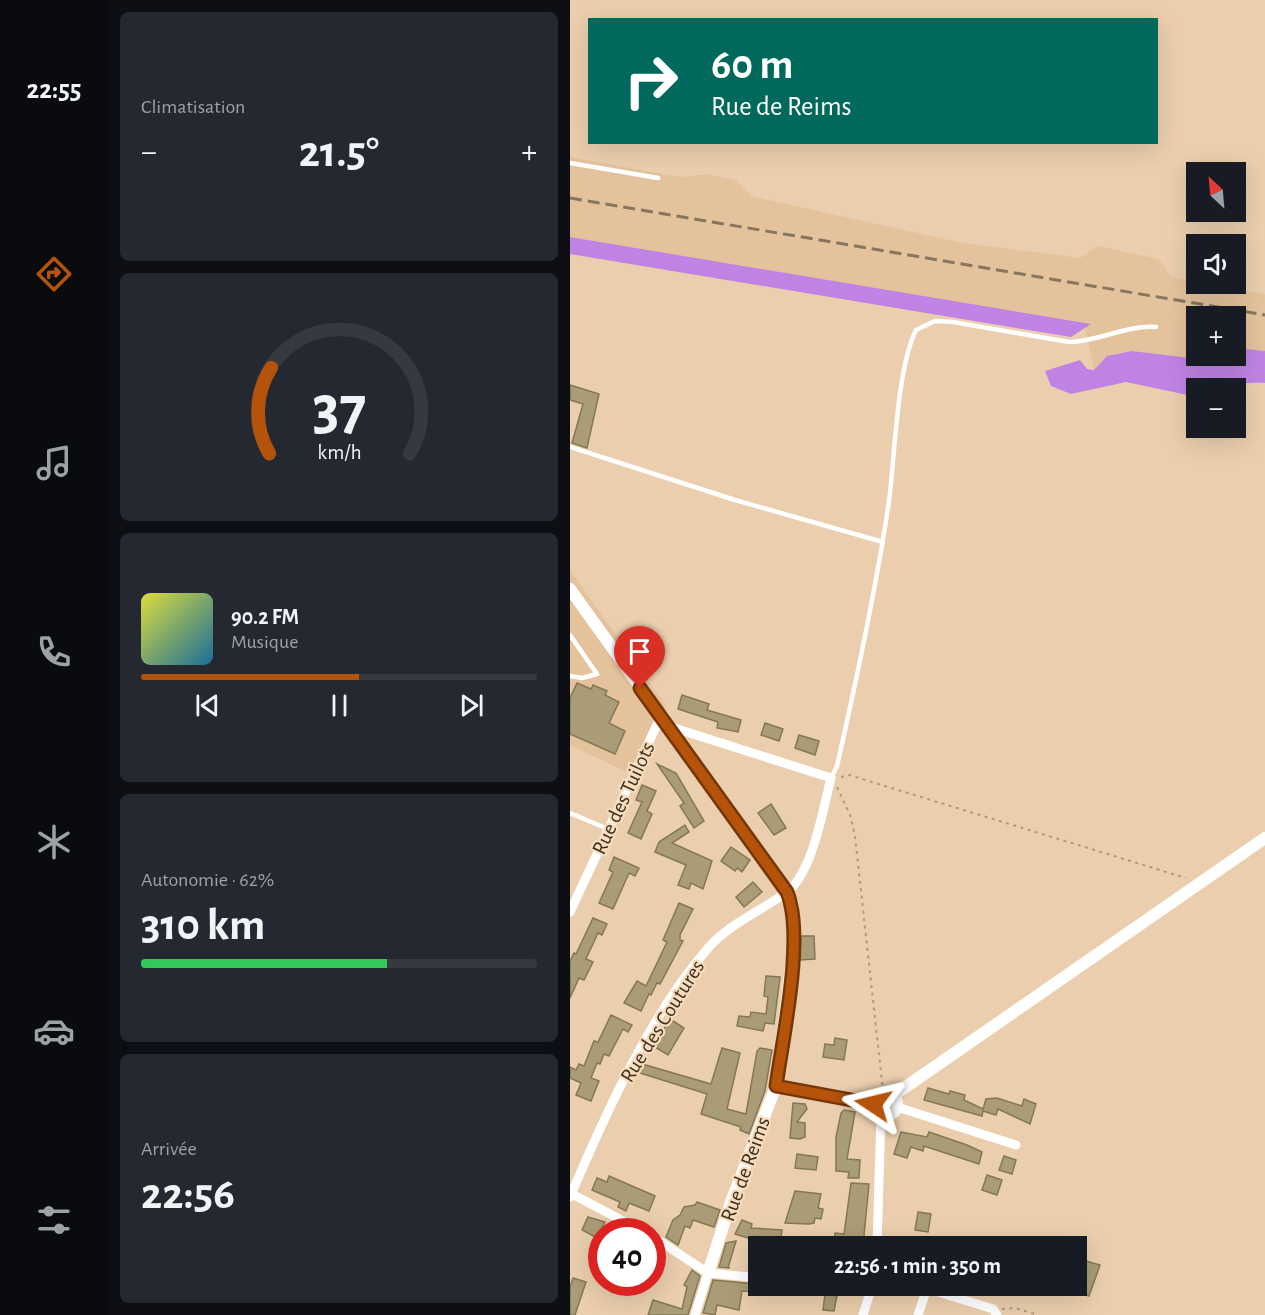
<!DOCTYPE html>
<html lang="fr">
<head>
<meta charset="utf-8">
<style>
  body { margin:0; font-family:"Alegreya Sans",sans-serif; background:#242831; color:#f1f3f6; height:100vh; display:flex; flex-direction:column; font-size:22px; white-space:nowrap }
  * { box-sizing:border-box; margin:0 }
  p { font-size:20px; color:#9ea1a6 }
  .icon { flex:none; width:33px; height:33px; fill:none; stroke:currentColor; stroke-width:2; stroke-linecap:round; stroke-linejoin:round }
  .map { position:relative; flex:1; overflow:hidden }
  .sheet { display:flex; flex-direction:column; gap:12px; padding:12px; background:#0d0f14; width:462px }
  .sheet>* { flex:none }
  .banner { position:absolute; left:18px; top:18px; width:570px; height:126px; border-radius:0px; box-shadow:0 6px 24px #0002; background:#00695c; color:#fff; overflow:hidden }
  .needle { width:39px; rotate:334deg }
  .fabs { position:absolute; left:616px; top:162px; display:grid; gap:12px }
  .fabs a { display:grid; place-items:center; width:60px; height:60px; border-radius:0px; background:#171b24; box-shadow:0 6px 24px #0002; font-size:30px }
  .speed { position:absolute; left:18px; top:1218px; display:flex; gap:12px; font-size:30px; font-weight:700; text-align:center }
  .speed>* { display:grid; place-content:center; width:78px; height:78px; border-radius:50%; background:#171b24; box-shadow:0 6px 24px #0002; line-height:1 }
  .speed .limit { border:9px solid #d22; background:#fff; color:#111 }
  .pin { position:absolute; display:grid; place-items:center; width:51px; height:51px; color:#fff; margin:-62px -26px; border-radius:50% 50% 50% 0; rotate:-45deg; box-shadow:0 0 6px #0007 }
  .pin .icon { rotate:45deg }
  .me { position:absolute; width:66px; margin:-33px; rotate:280deg; stroke-linejoin:round; filter:drop-shadow(0 0 4px #0008) }
  .turn { display:flex; align-items:center; gap:21px; height:126px; padding:0 24px; font-size:27px }
  .turn .icon { width:78px; height:78px; stroke-width:2.5 }
  .turn b { display:block; font-size:42px; line-height:51px }
  .big { font-size:45px; font-weight:700; line-height:1.1 }
  .sheet .card { flex:1; display:flex; flex-direction:column; justify-content:center; gap:9px; min-width:0; padding:0 21px; border-radius:9px; background:#242831 }
  .sheet .dial { align-items:center; gap:0 }
  .dial svg { height:156px; overflow:visible; fill:none; stroke:#363941; stroke-width:7; stroke-linecap:round; text-anchor:middle }
  .dial text { fill:#f1f3f6; stroke:none }
  .song { display:flex; align-items:center; gap:18px }
  .cover { width:72px; height:72px; border-radius:9px; background:linear-gradient(135deg,hsl(60 70% 55%),hsl(200 70% 35%)) }
  .played { height:6px; border-radius:3px; background:linear-gradient(90deg,#b45309 55%,#363941 55%) }
  .keys { display:flex; justify-content:space-around; direction:ltr }
  .heat { display:flex; justify-content:space-between; align-items:center; font-size:33px; direction:ltr }
  .charge { height:9px; border-radius:4px; background:linear-gradient(90deg,#34c759 62%,#363941 0) }
  .trip { position:absolute; left:178px; top:1236px; width:339px; height:60px; border-radius:0px; background:#171b24; box-shadow:0 6px 24px #0002; font-weight:700; line-height:60px; text-align:center }
  main { display:flex; flex:1; min-height:0 }
  .dock { display:flex; flex-direction:column; width:108px; justify-content:space-around; align-items:center; background:#090b0e; color:#9ea1a6 }
  .dock .icon { width:42px; height:42px }
  .dock .active { color:#b45309 }
  .dock b { font-size:27px; color:#f1f3f6 }
  .map>svg:first-child { display:block }
  .built { fill:#e4c39c }
  .green { fill:#c083e4 }
  .building { fill:#a99c76; stroke:#847854; stroke-width:1.5 }
  .lines { fill:none; stroke-linecap:round; stroke-linejoin:round }
  .path { stroke:#af997f; stroke-width:2; stroke-dasharray:3 4.5; stroke-linecap:butt }
  .service { stroke:#fff; stroke-width:4.5 }
  .minor { stroke:#fff; stroke-width:9 }
  .tertiary { stroke:#fff; stroke-width:12 }
  .rail { stroke:#87755f; stroke-width:3; stroke-dasharray:12 6; stroke-linecap:butt }
  .route-casing { stroke:#753606; stroke-width:15 }
  .route { stroke:#b45309; stroke-width:10 }
  .labels { text-anchor:middle; stroke-width:4.5; stroke-linejoin:round; paint-order:stroke }
  .street-label { font-size:21px; fill:#382e21; stroke:#f8dbba }
</style>
</head>
<body>
<main>
<nav class="dock">
<b>22:55</b>
<svg class="icon active" aria-label="directions" viewBox="0 0 24 24"><path d="M12 3l9 9-9 9-9-9zM9 14v-3h6M13 9l2 2-2 2"/></svg>
<svg class="icon" aria-label="music" viewBox="0 0 24 24"><path d="M9 18V5l10-2v13"/><circle cx="6" cy="18" r="3"/><circle cx="16" cy="16" r="3"/></svg>
<svg class="icon" aria-label="phone" viewBox="0 0 24 24"><path d="M5 4h4l2 5-3 2q2 4 5 5l2-3 5 2v4C11 20 4 13 5 4z"/></svg>
<svg class="icon" aria-label="climate" viewBox="0 0 24 24"><path d="M12 3v18M4 7l16 10M4 17L20 7"/></svg>
<svg class="icon" aria-label="car" viewBox="0 0 24 24"><path d="M5 17H2v-5l4-1 3-4h7l3 4 3 1v5h-3M9 17h6M6 11h13"/><circle cx="7" cy="17" r="2"/><circle cx="17" cy="17" r="2"/></svg>
<svg class="icon" aria-label="filters" viewBox="0 0 24 24"><path d="M4 7h16M4 17h16"/><circle cx="9" cy="7" r="2"/><circle cx="15" cy="17" r="2"/></svg>
</nav>
<section class="sheet">
<div class="card"><p>Climatisation</p>
<div class="heat"><a>−</a><b class="big">21.5°</b><a>+</a></div>
</div>
<div class="card dial"><svg viewBox="0 0 100 80">
<path d="M14 69A42 42 0 1 1 86 69"/>
<path d="M14 69A42 42 0 0 1 15 25" stroke="#b45309"/>
<text x="50" y="56" font-size="32" font-weight="700">37</text>
<text x="50" y="72" font-size="11">km/h</text>
</svg></div>
<div class="card">
<div class="song"><i class="cover"></i><div><b>90.2 FM</b><p>Musique</p></div></div>
<div class="played"></div>
<div class="keys"><svg class="icon" aria-label="previous" viewBox="0 0 24 24"><path d="M18 5L8 12l10 7zM5 5v14"/></svg><svg class="icon" aria-label="pause" viewBox="0 0 24 24"><path d="M8 5v14M16 5v14"/></svg><svg class="icon" aria-label="next" viewBox="0 0 24 24"><path d="M6 5l10 7-10 7zM19 5v14"/></svg></div>
</div>
<div class="card"><p>Autonomie · 62%</p><b class="big">310 km</b><div class="charge"></div></div>
<div class="card"><p>Arrivée</p><b class="big">22:56</b></div>
</section>
<div class="map">
<svg width="695" height="1315" viewBox="0 0 695 1315">
  <rect width="100%" height="100%" fill="#eacead"/>
  <g class="built">
    <path d="M0,157L110,177L138,174L166,180L181,196L393,243L510,258L527,246L589,259L601,277L695,294V351L676,349L666,352V316H627V356H654L637,360L562,351L537,356L524,370L515,328L520,324L0,237Z"/>
    <path d="M0,570L96,706L61,774L0,745Z"/>
  </g>
  <g class="green">
    <path d="M0,237L521,324L501,337L0,254Z"/>
    <path d="M676,349L695,351V383C671,381 651,388 627,388V397L556,382L501,394L481,386L475,371L510,360L517,369L524,370L537,356L562,351L637,360L666,356V352Z"/>
  </g>
  <g class="building">
    <path d="M0,385L29,394L17,448L2,443L13,404L0,400Z"/>
    <path d="M7,683L21,689L23,685L37,691L35,695L49,702L39,723L55,731L45,754L0,734V698Z"/>
    <path d="M112,695L139,704L137,710L171,720L168,732L147,728L148,722L108,709Z"/>
    <path d="M195,723L213,729L209,741L191,735Z"/>
    <path d="M229,735L249,741L245,755L225,748Z"/>
    <path d="M87,764L106,773L134,821L124,828L110,806L114,803Z"/>
    <path d="M72,785L86,791L77,811L82,814L71,839L58,833L72,802L66,800Z"/>
    <path d="M201,804L216,828L204,835L188,813Z"/>
    <path d="M115,825L119,832L102,843L142,861L133,889L121,883L119,889L108,885L116,865L85,852L89,842Z"/>
    <path d="M161,847L180,860L172,872L167,868L165,871L151,861Z"/>
    <path d="M44,857L69,868L65,876L59,873L43,909L29,903L43,872L39,870Z"/>
    <path d="M183,882L192,892L174,907L166,897Z"/>
    <path d="M109,903L123,909L110,935V940L113,941L90,984L87,983L81,995L79,994L71,1011L54,1003L67,981L76,986L97,942L93,940Z"/>
    <path d="M23,918L37,924L32,935L28,933L16,959L23,962L14,980L9,978L0,998V961L4,953L6,954Z"/>
    <path d="M231,936H244L245,959L230,960Z"/>
    <path d="M196,976L210,977L204,1024L195,1023L193,1031L167,1026L169,1016L180,1017L181,1012L196,1014L198,997L194,996Z"/>
    <path d="M41,1015L62,1025L58,1032L53,1029L39,1056L34,1054L30,1064L27,1063L21,1078L29,1081L21,1101L6,1095L11,1083L0,1078V1067L6,1070L9,1064L14,1066L24,1041L28,1042Z"/>
    <path d="M100,1019L114,1028L98,1055L83,1046Z"/>
    <path d="M265,1038L277,1040L274,1060L253,1057L255,1044L264,1045Z"/>
    <path d="M152,1048L170,1053L157,1109L176,1114L187,1051L190,1048L202,1050L195,1091L179,1134L170,1130L171,1127L131,1114L137,1094L67,1072L72,1064L141,1084Z"/>
    <path d="M358,1088L379,1094L380,1091L395,1095L394,1100L413,1109L416,1099L427,1098L452,1106L454,1099L466,1104L460,1124L428,1109L426,1115L413,1111L412,1116L354,1100Z"/>
    <path d="M223,1103L235,1104L237,1109L227,1122L235,1123V1137L230,1139L220,1138Z"/>
    <path d="M274,1110L285,1112L277,1159L290,1160L289,1178H278L279,1172L266,1171V1137L271,1113Z"/>
    <path d="M331,1132L357,1137L359,1132L397,1145L412,1152L409,1164L354,1146L353,1151L341,1147L337,1158L324,1154Z"/>
    <path d="M227,1154L248,1157L246,1170L225,1168Z"/>
    <path d="M434,1156L446,1160L442,1174L429,1170Z"/>
    <path d="M417,1175L432,1180L427,1195L412,1190Z"/>
    <path d="M39,1176L85,1196L79,1211L59,1203L56,1211L48,1207L50,1202L22,1190L27,1178L37,1182Z"/>
    <path d="M281,1183L299,1184L293,1246L264,1244L265,1233L274,1234Z"/>
    <path d="M225,1191L251,1194L248,1208L253,1209L251,1219L245,1218L244,1223L239,1224L215,1223Z"/>
    <path d="M127,1202L150,1210L144,1227L123,1220L120,1228L115,1226L108,1245L96,1237L103,1220L110,1215L114,1207L125,1205Z"/>
    <path d="M348,1212L361,1214L358,1232L345,1230Z"/>
    <path d="M18,1217L35,1222L27,1238L12,1230Z"/>
    <path d="M172,1220L182,1224L181,1228L212,1230L210,1246H184L185,1236L178,1238L165,1234Z"/>
    <path d="M166,1241L158,1268H160L149,1267L156,1243Z"/>
    <path d="M516,1261L530,1265L519,1296L506,1292Z"/>
    <path d="M122,1270L130,1276L118,1315H78L83,1300L112,1309L117,1287L114,1285Z"/>
    <path d="M3,1278L16,1282L5,1315H0V1287Z"/>
    <path d="M143,1280L186,1284L185,1292L172,1291L169,1310L147,1305L145,1315L133,1313Z"/>
    <path d="M255,1294L267,1296L264,1311L253,1310Z"/>
  </g>
  <g class="lines">
    <g class="path">
      <path d="M271,777L279,775L616,878"/>
      <path d="M267,787L280,815L285,836L313,1091"/>
      <path d="M432,1309L445,1308L468,1315"/>
    </g>
    <g class="service">
      <path d="M0,163L88,178"/>
      <path d="M0,447L165,500L313,542"/>
      <path d="M0,635L27,674L12,678L0,676"/>
      <path d="M261,778L267,766C287,678 306,590 319,501C325,455 327,368 346,330L365,321L383,322L499,342C529,342 554,325 586,327"/>
      <path d="M0,813L38,829"/>
    </g>
    <g class="minor">
      <path d="M0,912L91,716"/>
      <path d="M327,1107L446,1145"/>
      <path d="M0,1193L74,1232"/>
      <path d="M0,1197C35,1115 80,1014 139,947C158,925 194,909 217,892C243,872 253,809 261,778L98,726"/>
      <path d="M82,1236L138,1273L189,1278"/>
      <path d="M307,1246L311,1115"/>
      <path d="M349,1286L423,1309L427,1315"/>
      <path d="M125,1315L138,1273"/>
      <path d="M293,1315L302,1286"/>
      <path d="M348,1315L357,1288"/>
    </g>
    <g class="tertiary">
      <path d="M0,589L217,892L223,904V951L206,1086L161,1202L138,1273"/>
      <path d="M206,1086L303,1104"/>
      <circle cx="315" cy="1104" r="12"/>
      <path d="M324,1095L695,838"/>
    </g>
    <path class="rail" d="M0,198L695,315"/>
  </g>
  <g class="lines">
    <defs>
      <path id="route" d="M70,688L217,892C235,936 213,1037 206,1086L303,1104"/>
    </defs>
    <use href="#route" class="route-casing"/>
    <use href="#route" class="route"/>
  </g>
  <g class="labels">
    <g class="street-label">
      <text transform="translate(53 798) rotate(-65)" y="7">Rue des Tuilots</text>
      <text transform="translate(92 1021) rotate(-58)" y="7">Rue des Coutures</text>
      <text transform="translate(175 1169) rotate(-70)" y="7">Rue de Reims</text>
    </g>
  </g>
</svg>
<div class="fabs">
<a><svg class="needle" viewBox="-14 -14 28 28"><path d="M0-13l5 13h-10z" fill="#e53935"/><path d="M0 13l5-13h-10z" fill="#9ea1a6"/></svg></a>
<a><svg class="icon" aria-label="sound" viewBox="0 0 24 24"><path d="M4 9h4l5-4v14l-5-4H4zM17 9q2 3 0 6"/></svg></a>
<a>+</a>
<a>−</a>
</div>
<div class="speed"><div class="limit">40</div></div>
<div class="pin" style="left:70px;top:688px;background:#d93025"><svg class="icon" aria-label="arrive" viewBox="0 0 24 24"><path d="M6 21V4h12l-3 4 3 4H6"/></svg></div>
<svg class="me" style="left:303px;top:1104px" viewBox="-20 -20 40 40"><path d="M0-17L14 15 0 8-14 15z" fill="#b45309" stroke="#fff" stroke-width="4"/></svg>
<div class="trip">22:56 · 1 min · 350 m</div>
<div class="banner">
<div class="turn"><svg class="icon" aria-label="right" viewBox="0 0 24 24"><path d="M7 20v-9h11M14 6l5 5-5 5"/></svg><div><b>60 m</b>Rue de Reims</div></div>
</div>
</div>
</main>
</body>
</html>
